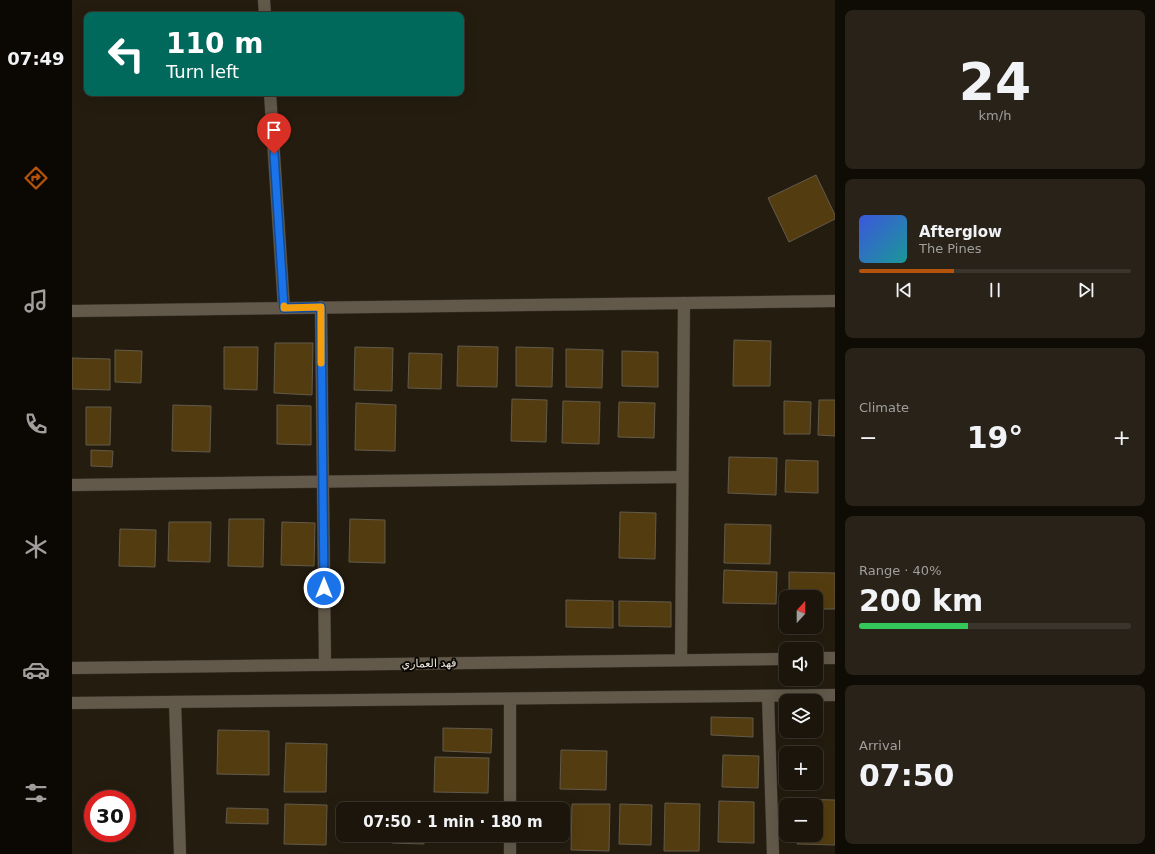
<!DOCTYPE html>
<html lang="en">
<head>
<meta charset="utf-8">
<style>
  body { margin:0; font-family:"DejaVu Sans","Noto Sans Arabic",sans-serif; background:#282219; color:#f1f3f6; height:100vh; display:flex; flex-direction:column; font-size:15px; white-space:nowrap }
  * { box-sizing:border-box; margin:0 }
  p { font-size:13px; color:#a09f9d }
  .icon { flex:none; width:22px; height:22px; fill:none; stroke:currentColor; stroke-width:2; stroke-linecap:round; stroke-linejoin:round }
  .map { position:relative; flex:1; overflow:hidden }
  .sheet { display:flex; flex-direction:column; gap:10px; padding:10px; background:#0f0c06; width:320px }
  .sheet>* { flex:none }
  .top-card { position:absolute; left:12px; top:12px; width:380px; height:84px; border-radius:8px; box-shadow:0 4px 16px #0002,0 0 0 1px #39342c; background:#00695c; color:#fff; overflow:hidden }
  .needle { width:26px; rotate:21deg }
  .controls { position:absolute; left:707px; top:590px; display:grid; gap:8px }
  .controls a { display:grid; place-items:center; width:44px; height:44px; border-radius:8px; background:#1b150b; box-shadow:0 4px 16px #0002,0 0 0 1px #39342c; font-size:20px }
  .speed { position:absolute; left:12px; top:790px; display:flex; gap:8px; font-size:20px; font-weight:700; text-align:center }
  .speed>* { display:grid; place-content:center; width:52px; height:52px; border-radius:50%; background:#1b150b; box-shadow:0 4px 16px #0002,0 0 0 1px #39342c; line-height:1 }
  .speed .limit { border:6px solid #d22; background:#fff; color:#111 }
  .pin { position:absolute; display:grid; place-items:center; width:34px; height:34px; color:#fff; margin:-41px -17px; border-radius:50% 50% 50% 0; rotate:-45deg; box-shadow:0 0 4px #0007 }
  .pin .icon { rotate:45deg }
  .me { position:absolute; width:44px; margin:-22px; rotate:0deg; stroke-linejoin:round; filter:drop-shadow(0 0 3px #0008) }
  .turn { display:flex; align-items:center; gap:14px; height:84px; padding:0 16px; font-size:18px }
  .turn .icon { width:52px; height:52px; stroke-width:2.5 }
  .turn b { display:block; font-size:28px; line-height:34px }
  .big { font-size:30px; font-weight:700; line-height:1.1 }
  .sheet .card { flex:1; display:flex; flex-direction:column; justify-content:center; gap:6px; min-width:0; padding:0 14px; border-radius:8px; background:#282219 }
  .sheet .dial { align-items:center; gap:0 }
  .dial b { font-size:52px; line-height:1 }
  .song { display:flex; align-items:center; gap:12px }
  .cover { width:48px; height:48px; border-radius:6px; background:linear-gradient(135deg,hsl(230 70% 55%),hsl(180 70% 35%)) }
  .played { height:4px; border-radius:2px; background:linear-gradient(90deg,#b45309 35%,#39342c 35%) }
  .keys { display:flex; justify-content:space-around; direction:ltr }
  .heat { display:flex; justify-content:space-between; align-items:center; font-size:22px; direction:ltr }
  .charge { height:6px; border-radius:3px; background:linear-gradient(90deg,#34c759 40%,#39342c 0) }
  .trip { position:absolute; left:264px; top:802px; width:234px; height:40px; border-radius:8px; background:#1b150b; box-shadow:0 4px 16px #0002,0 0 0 1px #39342c; font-weight:700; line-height:40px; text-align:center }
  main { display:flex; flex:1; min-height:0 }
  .menu { display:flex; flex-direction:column; width:72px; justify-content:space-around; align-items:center; background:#0b0804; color:#a09f9d }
  .menu .icon { width:28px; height:28px }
  .menu .on { color:#b45309 }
  .menu b { font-size:18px; color:#f1f3f6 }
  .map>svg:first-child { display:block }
  .building { fill:#533d10; stroke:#635a4b }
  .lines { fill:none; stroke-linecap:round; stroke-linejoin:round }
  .street-casing { stroke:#3a342d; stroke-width:13 }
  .secondary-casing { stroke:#3a342d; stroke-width:13 }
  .street { stroke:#62594a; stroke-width:12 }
  .secondary { stroke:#62594a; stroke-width:12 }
  .route-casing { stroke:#114b97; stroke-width:10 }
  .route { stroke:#1a73e8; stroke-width:7 }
  .slow { stroke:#f59e0b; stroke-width:7 }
  .labels { text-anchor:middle; stroke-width:4; stroke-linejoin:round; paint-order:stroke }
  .street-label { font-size:11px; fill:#eee9e0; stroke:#0a0703 }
</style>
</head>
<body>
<main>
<nav class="menu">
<b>07:49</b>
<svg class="icon on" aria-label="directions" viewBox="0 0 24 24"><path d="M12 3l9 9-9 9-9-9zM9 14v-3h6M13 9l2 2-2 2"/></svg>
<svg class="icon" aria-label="music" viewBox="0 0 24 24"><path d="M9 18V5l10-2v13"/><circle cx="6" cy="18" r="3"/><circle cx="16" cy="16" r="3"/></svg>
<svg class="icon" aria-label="phone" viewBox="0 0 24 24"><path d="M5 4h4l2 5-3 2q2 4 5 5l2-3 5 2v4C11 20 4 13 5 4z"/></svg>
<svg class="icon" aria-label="climate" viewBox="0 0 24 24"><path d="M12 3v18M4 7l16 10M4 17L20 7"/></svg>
<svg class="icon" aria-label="car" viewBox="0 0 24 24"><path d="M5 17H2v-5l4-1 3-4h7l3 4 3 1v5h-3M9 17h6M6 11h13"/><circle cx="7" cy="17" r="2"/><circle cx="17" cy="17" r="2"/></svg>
<svg class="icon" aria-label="filters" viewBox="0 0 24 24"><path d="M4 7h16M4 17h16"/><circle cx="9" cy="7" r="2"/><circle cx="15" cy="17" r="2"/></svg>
</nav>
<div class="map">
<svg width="763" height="854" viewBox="0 0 763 854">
  <rect width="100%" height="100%" fill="#241c0f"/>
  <g class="building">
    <path d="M744,175L763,215V219L717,242L696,198Z"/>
    <path d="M662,340L699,341L698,386H661Z"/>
    <path d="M203,343H241L240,395L202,393Z"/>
    <path d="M386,346L426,347L425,387L385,386Z"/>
    <path d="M152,347H186L185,390L152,389Z"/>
    <path d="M283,347L321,348L320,391L282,390Z"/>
    <path d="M444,347L481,348L480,387L444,386Z"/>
    <path d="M494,349L531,350L530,388L494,387Z"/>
    <path d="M43,350L70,351L69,383L43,382Z"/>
    <path d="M550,351L586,352V387L550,386Z"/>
    <path d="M337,353L370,354L369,389L336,388Z"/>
    <path d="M0,358L38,359V390L0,389Z"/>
    <path d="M440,399L475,400L474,442L439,441Z"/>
    <path d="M747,400H763V436L746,435Z"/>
    <path d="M491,401L528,402L527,444L490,443Z"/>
    <path d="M712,401L739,402L738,434H712Z"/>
    <path d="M547,402L583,403L582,438L546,437Z"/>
    <path d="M284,403L324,405L323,451L283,450Z"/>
    <path d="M101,405L139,406L138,452L100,451Z"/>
    <path d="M205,405L239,406V445L205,444Z"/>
    <path d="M14,407H39L38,445H14Z"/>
    <path d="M19,450L41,451L40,467L19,466Z"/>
    <path d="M657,457L705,458L704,495L656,493Z"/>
    <path d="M714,460L746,461V493L713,492Z"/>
    <path d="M548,512L584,513L583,559L547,558Z"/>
    <path d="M157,519H192L191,567L156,566Z"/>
    <path d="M278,519L313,520V563L277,562Z"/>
    <path d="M97,522H139L138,562L96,561Z"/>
    <path d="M210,522L243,523L242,566L209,565Z"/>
    <path d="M653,524L699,525L698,564L652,563Z"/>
    <path d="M48,529L84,530L83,567L47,566Z"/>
    <path d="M652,570L705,572L704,604L651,603Z"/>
    <path d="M717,572L763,573V609H744V597H717Z"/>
    <path d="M494,600L541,601V628L494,627Z"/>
    <path d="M547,601L599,602V627L547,626Z"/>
    <path d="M639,717L681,718V737L639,735Z"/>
    <path d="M371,728L420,729L419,753L371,751Z"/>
    <path d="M146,730L197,731V775L145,774Z"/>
    <path d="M214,743L255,744L254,792H212Z"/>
    <path d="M489,750L535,751L534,790L488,789Z"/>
    <path d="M651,755L687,756L686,788L650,787Z"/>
    <path d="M363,757L417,758L416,793L362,792Z"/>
    <path d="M726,799L763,800V845L725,844V835H744V805H726Z"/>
    <path d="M647,801L682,802V843L646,842Z"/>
    <path d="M593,803L628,804L627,851H592Z"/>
    <path d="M213,804L255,805L254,845L212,844Z"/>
    <path d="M500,804H538L537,851L499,850Z"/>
    <path d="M548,804L580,805L579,845L547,844Z"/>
    <path d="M321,805L353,806V809H321Z"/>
    <path d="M268,807L305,808L271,809V835H305V841L268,840Z"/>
    <path d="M155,808L196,809V824L154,823Z"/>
    <path d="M320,835H352V844L320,843Z"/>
  </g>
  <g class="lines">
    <defs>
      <g id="street">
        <path d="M192,0L193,15"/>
        <path d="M198,93L212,308"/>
        <path d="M249,307L253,664"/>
        <path d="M0,311L763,301"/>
        <path d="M0,485L610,477"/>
        <path d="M609,660L612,303"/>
        <path d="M696,696L701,854"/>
        <path d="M103,702L108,854"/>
        <path d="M438,809V699"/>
        <path d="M438,854V835"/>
      </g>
      <g id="secondary">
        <path d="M744,658H763"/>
        <path d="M0,668L714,659"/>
        <path d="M0,703L763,695"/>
      </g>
    </defs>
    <use href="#street" class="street-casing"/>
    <use href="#secondary" class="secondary-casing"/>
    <use href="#street" class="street"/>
    <use href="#secondary" class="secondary"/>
  </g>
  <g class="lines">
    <defs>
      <path id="route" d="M202,154L212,308L249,307L252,588"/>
    </defs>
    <use href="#route" class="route-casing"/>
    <use href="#route" class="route"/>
    <path class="slow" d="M212,306V308L249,307V363"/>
  </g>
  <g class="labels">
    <g class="street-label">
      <text transform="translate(357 663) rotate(-1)" y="4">فهد العماري</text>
    </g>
  </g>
</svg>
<div class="controls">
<a><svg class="needle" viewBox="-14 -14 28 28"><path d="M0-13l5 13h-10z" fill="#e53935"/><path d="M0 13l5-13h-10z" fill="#a09f9d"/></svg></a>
<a><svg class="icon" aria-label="sound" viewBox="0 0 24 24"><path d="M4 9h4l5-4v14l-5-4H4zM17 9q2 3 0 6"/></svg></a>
<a><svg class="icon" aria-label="layers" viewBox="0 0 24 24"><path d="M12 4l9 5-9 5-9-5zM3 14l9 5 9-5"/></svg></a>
<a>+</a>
<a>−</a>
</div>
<div class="speed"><div class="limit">30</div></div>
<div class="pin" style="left:202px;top:154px;background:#d93025"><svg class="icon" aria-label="arrive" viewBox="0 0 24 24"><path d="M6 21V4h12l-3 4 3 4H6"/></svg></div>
<svg class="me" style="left:252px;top:588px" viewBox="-20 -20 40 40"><circle r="17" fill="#1a73e8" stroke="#fff" stroke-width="3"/><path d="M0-11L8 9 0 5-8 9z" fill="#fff"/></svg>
<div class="trip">07:50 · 1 min · 180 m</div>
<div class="top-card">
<div class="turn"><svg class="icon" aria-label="left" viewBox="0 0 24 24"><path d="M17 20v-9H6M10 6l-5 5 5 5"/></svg><div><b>110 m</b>Turn left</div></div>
</div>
</div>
<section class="sheet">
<div class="card dial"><b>24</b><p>km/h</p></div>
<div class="card">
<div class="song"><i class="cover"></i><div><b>Afterglow</b><p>The Pines</p></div></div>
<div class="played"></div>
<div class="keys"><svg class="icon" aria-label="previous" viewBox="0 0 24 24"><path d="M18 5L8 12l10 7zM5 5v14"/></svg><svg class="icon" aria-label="pause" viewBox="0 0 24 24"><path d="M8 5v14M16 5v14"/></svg><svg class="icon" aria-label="next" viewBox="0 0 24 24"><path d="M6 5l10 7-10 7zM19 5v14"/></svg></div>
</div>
<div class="card"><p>Climate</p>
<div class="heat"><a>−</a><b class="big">19°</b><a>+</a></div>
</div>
<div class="card"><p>Range · 40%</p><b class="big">200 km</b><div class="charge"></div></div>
<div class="card"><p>Arrival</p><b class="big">07:50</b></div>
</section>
</main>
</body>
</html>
